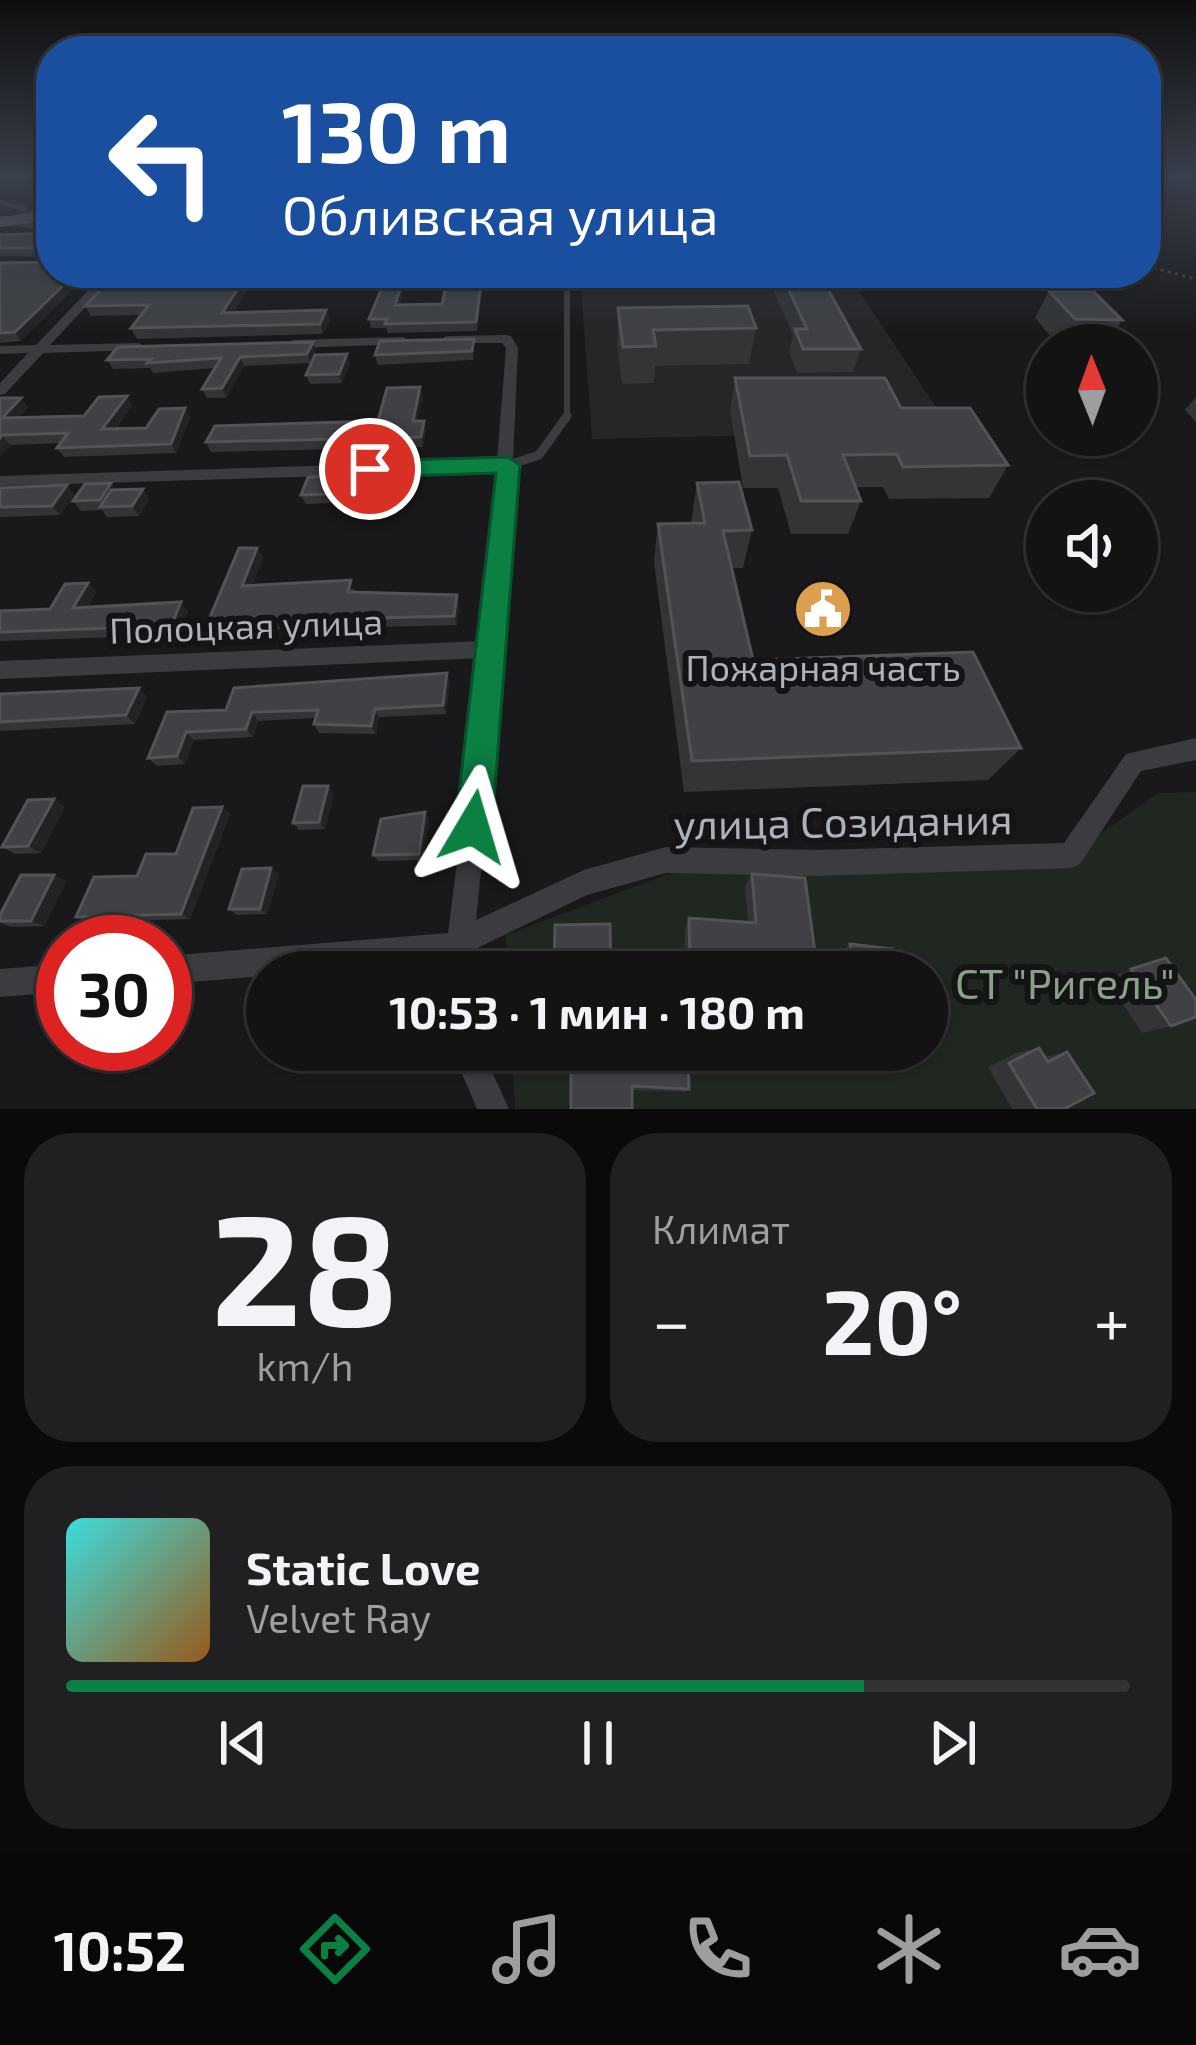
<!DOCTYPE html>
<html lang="ru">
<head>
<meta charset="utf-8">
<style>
  body { margin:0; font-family:"Exo 2",sans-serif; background:#202022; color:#f1f3f6; height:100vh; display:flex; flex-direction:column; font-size:45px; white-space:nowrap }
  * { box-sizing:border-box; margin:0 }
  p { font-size:39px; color:#9d9ea0 }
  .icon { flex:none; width:66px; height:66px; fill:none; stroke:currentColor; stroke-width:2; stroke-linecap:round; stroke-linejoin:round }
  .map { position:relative; height:1109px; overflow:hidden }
  .details { display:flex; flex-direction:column; gap:24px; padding:24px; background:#0a0a0b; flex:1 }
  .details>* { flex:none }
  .top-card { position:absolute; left:36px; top:36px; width:1125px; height:252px; border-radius:48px; box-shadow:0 3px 9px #0004,0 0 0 3px #323234; background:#1a4fa0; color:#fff; overflow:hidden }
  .needle { width:78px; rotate:359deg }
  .buttons { position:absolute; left:1026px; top:324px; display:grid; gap:24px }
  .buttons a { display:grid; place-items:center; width:132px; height:132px; border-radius:50%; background:#131314; box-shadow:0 3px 9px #0004,0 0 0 3px #323234; font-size:60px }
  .speed { position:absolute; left:36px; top:915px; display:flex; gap:24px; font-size:60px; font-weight:700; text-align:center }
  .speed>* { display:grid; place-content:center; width:156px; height:156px; border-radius:50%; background:#131314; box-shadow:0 3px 9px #0004,0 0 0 3px #323234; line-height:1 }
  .speed .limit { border:18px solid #d22; background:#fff; color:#111 }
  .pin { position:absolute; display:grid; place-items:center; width:102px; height:102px; color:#fff; margin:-51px; border:6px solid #fff; border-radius:50%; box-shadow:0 3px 12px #0007 }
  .me { position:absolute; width:132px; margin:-66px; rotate:7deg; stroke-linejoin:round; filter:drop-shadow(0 0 9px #0008) }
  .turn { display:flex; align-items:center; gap:42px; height:252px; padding:0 48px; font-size:54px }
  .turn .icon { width:156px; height:156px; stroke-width:2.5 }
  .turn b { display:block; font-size:84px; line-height:102px }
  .big { font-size:90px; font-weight:700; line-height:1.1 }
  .details .card { flex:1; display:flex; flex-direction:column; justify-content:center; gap:18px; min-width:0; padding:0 42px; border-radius:48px; background:#202022 }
  .details .dial { align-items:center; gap:0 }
  .dial b { font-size:156px; line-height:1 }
  .song { display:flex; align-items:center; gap:36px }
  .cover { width:144px; height:144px; border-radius:18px; background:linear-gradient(135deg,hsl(180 70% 55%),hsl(30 70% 35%)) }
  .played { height:12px; border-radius:6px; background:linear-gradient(90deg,#0b8043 75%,#323234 75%) }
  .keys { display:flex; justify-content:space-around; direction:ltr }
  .heat { display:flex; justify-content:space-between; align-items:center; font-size:66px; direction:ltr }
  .details .tiles { flex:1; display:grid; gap:24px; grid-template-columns:1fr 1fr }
  .card:last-child { grid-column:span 2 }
  .trip { position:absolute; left:246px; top:951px; width:702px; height:120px; border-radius:60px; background:#131314; box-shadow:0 3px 9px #0004,0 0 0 3px #323234; font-weight:700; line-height:120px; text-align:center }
  .dock { display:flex; height:192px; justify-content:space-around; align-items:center; background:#080808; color:#9d9ea0 }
  .dock .icon { width:84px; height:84px }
  .dock .current { color:#0b8043 }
  .dock b { font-size:54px; color:#f1f3f6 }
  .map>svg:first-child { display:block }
  .built { fill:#252628 }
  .green { fill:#202620 }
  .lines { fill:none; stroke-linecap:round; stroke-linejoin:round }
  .path { stroke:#414346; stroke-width:3; stroke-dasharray:3 4.5; stroke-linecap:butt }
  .service-far2 { stroke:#3b3c40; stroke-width:4.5 }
  .service-far1 { stroke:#3b3c40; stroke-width:6 }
  .service { stroke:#3b3c40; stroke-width:9 }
  .minor { fill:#3b3c40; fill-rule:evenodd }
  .primary { fill:#57595e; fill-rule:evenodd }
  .wall { fill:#323436 }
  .shaded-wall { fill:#232325 }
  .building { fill:#3f4144; stroke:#515356; stroke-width:3 }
  .route { fill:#0b8043; stroke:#07532c; stroke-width:3 }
  .labels { text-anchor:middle; stroke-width:12; stroke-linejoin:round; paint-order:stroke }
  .street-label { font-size:36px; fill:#adb2b9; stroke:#141416 }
  .poi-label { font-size:36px; fill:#adb2b9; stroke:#141416 }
  .near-street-label { font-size:42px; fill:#adb2b9; stroke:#141416 }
  .near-park-label { font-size:42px; fill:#88a187; stroke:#141416 }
</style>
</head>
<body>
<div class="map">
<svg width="1196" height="1109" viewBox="0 0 1196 1109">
  <rect width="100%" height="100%" fill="#19191b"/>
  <path class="built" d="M580,273H847L952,431L592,439Z"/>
  <path class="green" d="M1196,792V1109H515L512,1050H927V972H508L506,935L674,872L1071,855L1158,793Z"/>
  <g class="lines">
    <path class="path" d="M1146,266L1196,279"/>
    <g class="service-far2">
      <path d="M0,202L24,209"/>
      <path d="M567,273V284"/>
    </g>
    <path class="service-far1" d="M567,419V281"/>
    <path class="service" d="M509,465L539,455L567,416"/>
    <g class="minor">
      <path d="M8,218L51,227V233L5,223V219Z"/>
      <path d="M105,273H117L50,345L139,343L145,347L144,350L43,353L5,394L0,395V383L28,353L0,354V346L36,345Z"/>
      <path d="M449,336L506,335L511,336L518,348L513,461L517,465L513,469L504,649L476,920L584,870L666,847L818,850L1064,843L1126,754L1196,738V760L1141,771L1080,864L1071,868L818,876L666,873L587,895L473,950L471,972H443L444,961L313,972H267V976L165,984V956L448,933L483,658L0,679V661L484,641L497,471L0,486V476L497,460L506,348L502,343H444V337Z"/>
      <path d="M403,337L409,341L408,344L293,348L287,344L293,340Z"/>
      <path d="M63,964V992L0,997V969Z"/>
      <path d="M452,1050H482L509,1109H477Z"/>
    </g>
    <path class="primary" d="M51,210V220L0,227V217Z"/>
  </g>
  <g class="wall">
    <path d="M51,233V273L21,341L0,343V263L46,262L47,257L0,256V235Z"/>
    <path d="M117,273H276L270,284L250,285L233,313L326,310L330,320L323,334L137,339L131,328L141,315L91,316L85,306Z"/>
    <path d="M409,273L399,305L442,304L480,275V273H501L500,282H483L477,331L388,333L386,328H371L369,319Z"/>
    <path d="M766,273H819L861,349L853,372L797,373L789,352L793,335Z"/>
    <path d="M914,273H957L952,287H922Z"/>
    <path d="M1049,291L1122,320L1106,345H1058L1035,318Z"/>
    <path d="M618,308L756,328L749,364L655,366L654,383L622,384L617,344Z"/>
    <path d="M474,339L473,360L378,365L375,355Z"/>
    <path d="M316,352L311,363L244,366L226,398H207L202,389L215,368L153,373L150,368L113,369L107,360Z"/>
    <path d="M350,363L342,383L310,384L306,375Z"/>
    <path d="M735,378L901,408L1008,465L989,498L889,499L883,487H855L861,501L848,534H791L778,488H743L730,410Z"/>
    <path d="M423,396L417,421H424L426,430L423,447L211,452L206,442L378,421Z"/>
    <path d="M1196,397V422L1185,410Z"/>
    <path d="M0,398L28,407L19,418L84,416L132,405L116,429L146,428L185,408L190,418L176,453L64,457L57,448L61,443L10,445L0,456Z"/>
    <path d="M334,476L338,486L332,503L306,504L301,495Z"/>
    <path d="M111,483L116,490L143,489L149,499L139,516L107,517L102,510L81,511L73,501Z"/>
    <path d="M697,483L752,530L743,568H732L753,660L1021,748L988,780L684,792L654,562L658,524L691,523Z"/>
    <path d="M67,485L74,495L60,515L0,517V488Z"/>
    <path d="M257,548L263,557L252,586L355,589L354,592L457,595L459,604L457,625L214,631L208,622Z"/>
    <path d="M88,583L96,592L88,607L188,611L178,635L0,641V611L50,609Z"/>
    <path d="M447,673L450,682L446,714L379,717L376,734L319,733L314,724L315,718L258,721L253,737L194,740L185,764L157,766L148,758L167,712L226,710Z"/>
    <path d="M139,688L147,697L135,724L0,731V694Z"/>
    <path d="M328,786L334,794L325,829L299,830L293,823Z"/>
    <path d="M65,807L41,853L15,854L2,847Z"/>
    <path d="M222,807L230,814L190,919L88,922L76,917L137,876L176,854Z"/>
    <path d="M429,819L423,860L378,861L373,855Z"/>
    <path d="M271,868L279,875L267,914L237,915L229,909Z"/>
    <path d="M752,874L817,968L812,972H685V929L689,918L748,922L745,887Z"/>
    <path d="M66,881L44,926L11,927L0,923V915Z"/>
    <path d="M850,944L897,972H840L838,954Z"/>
    <path d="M1166,958L1171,1026L1142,1033L1106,978Z"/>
    <path d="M1039,1048L1044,1057L1067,1052L1064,1109H1012L988,1067L1016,1053Z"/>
    <path d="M647,1050H688L689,1089L685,1092L632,1090L571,1109L647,1055Z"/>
  </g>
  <g class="shaded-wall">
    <path d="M76,273H90L21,341L15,332Z"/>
    <path d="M267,273H276L270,284L266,274Z"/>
    <path d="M405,273H409L397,314L395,305Z"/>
    <path d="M247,275L250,285L226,323L222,313Z"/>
    <path d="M482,275L483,284L477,331L476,322Z"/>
    <path d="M326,310L330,320L323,334L320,324Z"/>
    <path d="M313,342L316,352L311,363L307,354Z"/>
    <path d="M347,354L350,363L342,383L339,374Z"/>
    <path d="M240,357L244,366L226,398L222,388Z"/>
    <path d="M420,387L423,396L415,431L413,421Z"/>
    <path d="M127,396L132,405L109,439L102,429Z"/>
    <path d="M21,398L28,407L10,428L2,418Z"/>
    <path d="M185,408L190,418L176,453L171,444Z"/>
    <path d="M424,421L426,430L423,447L421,437Z"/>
    <path d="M2,435L10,445L0,456V438Z"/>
    <path d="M334,476L338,486L332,503L328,494Z"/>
    <path d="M111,483L118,492L105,507L100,500Z"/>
    <path d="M67,485L74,495L60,515L52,506Z"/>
    <path d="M143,489L149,499L139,516L132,506Z"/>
    <path d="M257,548L263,557L248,596L242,586Z"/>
    <path d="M88,583L96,592L82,617L73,608Z"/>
    <path d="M457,595L459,604L457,625L454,616Z"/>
    <path d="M181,602L188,611L178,635L171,626Z"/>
    <path d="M447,673L450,682L446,714L443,705Z"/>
    <path d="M139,688L147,697L135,724L126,715Z"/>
    <path d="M375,709L379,717L376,734L371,726Z"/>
    <path d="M252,712L258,721L253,737L246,729Z"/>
    <path d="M186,732L194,740L185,764L177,756Z"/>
    <path d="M328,786L334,794L325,829L319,822Z"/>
    <path d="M54,799L65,807L41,853L28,846Z"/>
    <path d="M222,807L230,814L190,919L181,914Z"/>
    <path d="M425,812L429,819L423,860L419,854Z"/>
    <path d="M271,868L279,875L267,914L260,909Z"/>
    <path d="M54,875L66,881L44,926L31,921Z"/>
  </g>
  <g class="building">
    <path d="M51,233V273H76L15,332L0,333V263L46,262L49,248H0V235Z"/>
    <path d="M117,273H267L247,275L222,313L326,310L320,324L131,328L149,305L85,306Z"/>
    <path d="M388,273H405L395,305L442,304L448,276L482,275L476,322L385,324L387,319H369Z"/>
    <path d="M781,273H819L861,349H803L795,329H807Z"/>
    <path d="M1049,291H1093L1122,320L1075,319Z"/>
    <path d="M748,306L756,328L653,330L656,346L623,347L618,308Z"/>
    <path d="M474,339L472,351L375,355L380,341Z"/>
    <path d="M313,342L307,354L240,357L222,388L202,389L221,358L147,363L151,359L107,360L118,347Z"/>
    <path d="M347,354L339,374L306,375L315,355Z"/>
    <path d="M735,378H885L901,408H970L1008,465L903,467L897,454L843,455L861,501H801L787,455L750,456Z"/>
    <path d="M420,387L413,421H424L421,437L206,442L215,426L378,421L387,388Z"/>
    <path d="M127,396L102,429L146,428L159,409L185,408L171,444L57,448L68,433L2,435L0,438V398H21L2,418L84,416L99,397Z"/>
    <path d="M334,476L328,494L301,495L308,477Z"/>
    <path d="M739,482L752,530L723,531L753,660L973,652L1021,748L692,761L658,524L705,523L697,483Z"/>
    <path d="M111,483L100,500L73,501L85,484Z"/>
    <path d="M67,485L52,506L0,507V488Z"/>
    <path d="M143,489L132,506L100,507L111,490Z"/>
    <path d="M239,548H257L242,586L351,580L348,592L457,595L454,616L208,622Z"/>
    <path d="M88,583L73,608L181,602L171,626L0,632V611L50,609L65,584Z"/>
    <path d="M447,673L443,705L375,709L371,726L314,724L318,710L252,712L246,729L186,732L177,756L148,758L167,712L226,710L234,688Z"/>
    <path d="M139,688L126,715L0,722V694Z"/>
    <path d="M303,786H328L319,822L293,823Z"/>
    <path d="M54,799L28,846L2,847L28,800Z"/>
    <path d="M222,807L181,914L76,917L94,877L137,876L146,854H176L193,808Z"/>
    <path d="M425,812L419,854L373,855L381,819Z"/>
    <path d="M271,868L260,909H229L242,869Z"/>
    <path d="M752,874L805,878L817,968L750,963L751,972L690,970L689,918L756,923Z"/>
    <path d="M21,875H54L31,921H0V915Z"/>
    <path d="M610,924L611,972H554L555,925Z"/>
    <path d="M850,944L893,949L897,972H854Z"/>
    <path d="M1166,958L1196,1000V1017L1171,1026L1131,969Z"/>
    <path d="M1039,1048L1048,1062L1067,1052L1094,1093L1064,1109H1037L1009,1063Z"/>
    <path d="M650,1050H688L689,1089L632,1086V1109H571V1056L650,1054Z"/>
  </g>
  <linearGradient id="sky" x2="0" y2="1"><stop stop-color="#0e0e0f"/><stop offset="0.53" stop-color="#383e4a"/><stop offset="1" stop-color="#383e4a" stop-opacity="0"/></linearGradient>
  <rect width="1196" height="333" fill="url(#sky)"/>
  <path class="route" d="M508,457L520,465L492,827L487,840L473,845L460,840L455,827L496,473L370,477L358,469L370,461Z"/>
  <defs>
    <symbol id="civic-disc" viewBox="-11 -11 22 22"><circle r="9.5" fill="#dc9f50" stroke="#141416"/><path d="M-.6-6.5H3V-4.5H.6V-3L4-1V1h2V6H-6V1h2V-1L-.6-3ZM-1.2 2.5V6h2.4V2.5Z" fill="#fff"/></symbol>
  </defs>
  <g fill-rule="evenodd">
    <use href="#civic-disc" x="790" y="576" width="66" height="66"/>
  </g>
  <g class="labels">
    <g class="street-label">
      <text transform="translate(246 626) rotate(-2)" y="13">Полоцкая улица</text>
    </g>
    <g class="poi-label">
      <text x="823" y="681">Пожарная часть</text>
    </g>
    <g class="near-street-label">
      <text transform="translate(843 822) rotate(-1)" y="15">улица Созидания</text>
    </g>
    <g class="near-park-label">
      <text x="1065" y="999">СТ "Ригель"</text>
    </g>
  </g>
</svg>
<div class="buttons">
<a><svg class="needle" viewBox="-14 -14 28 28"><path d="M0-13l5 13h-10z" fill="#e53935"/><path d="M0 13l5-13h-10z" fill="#9d9ea0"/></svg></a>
<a><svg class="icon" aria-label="sound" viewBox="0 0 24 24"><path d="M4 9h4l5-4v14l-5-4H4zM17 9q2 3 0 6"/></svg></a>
</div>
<div class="speed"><div class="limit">30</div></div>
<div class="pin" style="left:370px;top:469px;background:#d93025"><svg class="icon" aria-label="arrive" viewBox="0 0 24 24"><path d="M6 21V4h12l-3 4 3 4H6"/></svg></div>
<svg class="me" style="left:473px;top:827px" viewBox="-20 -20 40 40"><path d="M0-17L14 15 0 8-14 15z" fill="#0b8043" stroke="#fff" stroke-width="4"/></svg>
<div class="trip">10:53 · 1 мин · 180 m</div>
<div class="top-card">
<div class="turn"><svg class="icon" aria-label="left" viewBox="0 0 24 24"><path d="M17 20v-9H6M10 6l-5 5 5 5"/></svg><div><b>130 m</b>Обливская улица</div></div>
</div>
</div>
<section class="details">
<div class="tiles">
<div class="card dial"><b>28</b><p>km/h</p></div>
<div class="card"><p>Климат</p>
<div class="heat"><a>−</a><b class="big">20°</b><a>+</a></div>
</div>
<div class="card">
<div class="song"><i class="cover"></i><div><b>Static Love</b><p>Velvet Ray</p></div></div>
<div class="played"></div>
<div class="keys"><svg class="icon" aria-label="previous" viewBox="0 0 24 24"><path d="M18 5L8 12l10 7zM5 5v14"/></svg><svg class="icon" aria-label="pause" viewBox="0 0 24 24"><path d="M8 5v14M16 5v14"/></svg><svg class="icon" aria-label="next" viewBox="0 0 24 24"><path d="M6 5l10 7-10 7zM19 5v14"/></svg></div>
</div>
</div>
</section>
<nav class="dock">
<b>10:52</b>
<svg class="icon current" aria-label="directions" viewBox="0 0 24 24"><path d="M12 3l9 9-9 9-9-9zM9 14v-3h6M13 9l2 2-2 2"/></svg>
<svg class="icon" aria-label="music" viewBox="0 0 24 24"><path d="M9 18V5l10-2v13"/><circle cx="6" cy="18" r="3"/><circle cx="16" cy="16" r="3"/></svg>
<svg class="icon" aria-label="phone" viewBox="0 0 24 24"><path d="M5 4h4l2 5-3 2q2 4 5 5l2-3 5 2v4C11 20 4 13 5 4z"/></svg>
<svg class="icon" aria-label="climate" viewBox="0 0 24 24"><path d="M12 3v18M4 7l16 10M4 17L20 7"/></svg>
<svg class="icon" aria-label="car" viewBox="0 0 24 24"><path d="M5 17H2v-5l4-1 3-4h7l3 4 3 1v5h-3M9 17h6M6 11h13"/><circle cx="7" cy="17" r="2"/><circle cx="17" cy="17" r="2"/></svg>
</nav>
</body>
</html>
